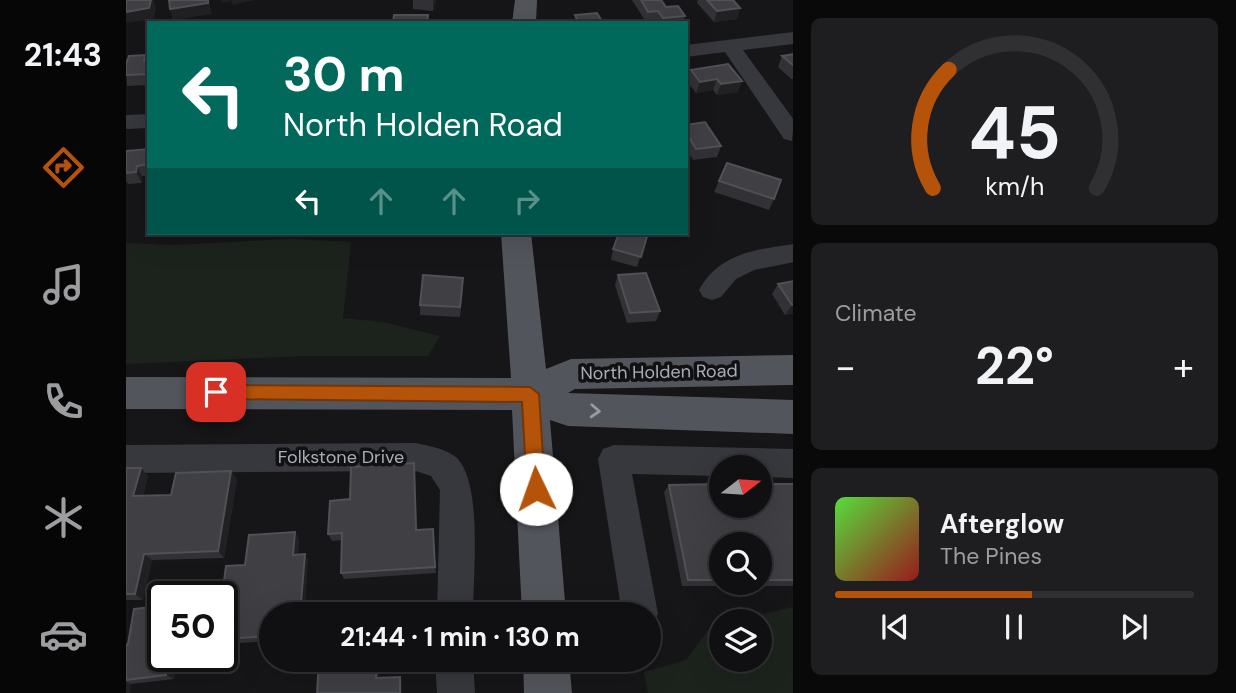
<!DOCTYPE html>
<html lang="en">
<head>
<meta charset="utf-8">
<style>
  body { margin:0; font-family:"DM Sans",sans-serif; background:#1e1e20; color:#f1f3f6; height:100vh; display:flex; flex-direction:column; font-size:26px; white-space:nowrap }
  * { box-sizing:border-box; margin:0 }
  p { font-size:23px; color:#9c9d9f }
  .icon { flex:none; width:38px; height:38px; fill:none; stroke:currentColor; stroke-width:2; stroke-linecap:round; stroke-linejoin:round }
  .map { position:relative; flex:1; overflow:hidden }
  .panel { display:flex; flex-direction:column; gap:18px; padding:18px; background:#09090a; width:443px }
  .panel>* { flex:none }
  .hud { position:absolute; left:21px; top:21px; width:541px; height:214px; border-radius:0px; box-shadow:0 7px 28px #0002,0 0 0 2px #303032; background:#00695c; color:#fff; overflow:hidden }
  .needle { width:46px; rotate:73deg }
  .tools { position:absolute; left:583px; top:455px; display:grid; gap:14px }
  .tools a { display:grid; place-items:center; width:63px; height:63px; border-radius:50%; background:#101012; box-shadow:0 7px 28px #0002,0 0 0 2px #303032; font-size:35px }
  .speed { position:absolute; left:21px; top:581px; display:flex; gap:14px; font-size:35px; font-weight:700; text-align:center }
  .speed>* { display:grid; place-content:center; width:91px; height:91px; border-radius:50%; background:#101012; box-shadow:0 7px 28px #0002,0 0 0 2px #303032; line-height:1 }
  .speed .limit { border:4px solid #111; border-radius:10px; background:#fff; color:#111 }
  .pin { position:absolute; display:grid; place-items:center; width:60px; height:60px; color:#fff; margin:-30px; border-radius:14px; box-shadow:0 4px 10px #0006 }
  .me { position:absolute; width:77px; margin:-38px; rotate:357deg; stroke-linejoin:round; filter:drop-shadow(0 0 5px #0008) }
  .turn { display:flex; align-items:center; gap:24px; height:147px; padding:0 21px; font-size:32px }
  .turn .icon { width:91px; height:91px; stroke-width:2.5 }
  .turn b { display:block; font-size:49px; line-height:60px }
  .lanes { display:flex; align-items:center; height:66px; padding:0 21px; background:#0003; justify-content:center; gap:35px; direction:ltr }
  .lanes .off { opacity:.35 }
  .big { font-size:52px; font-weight:700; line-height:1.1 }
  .panel .tile { flex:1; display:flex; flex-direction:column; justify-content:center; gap:10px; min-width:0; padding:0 24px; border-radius:10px; background:#1e1e20 }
  .panel .dial { align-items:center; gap:0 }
  .dial svg { height:182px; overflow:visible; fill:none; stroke:#303032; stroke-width:7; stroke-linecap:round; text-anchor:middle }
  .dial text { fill:#f1f3f6; stroke:none }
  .song { display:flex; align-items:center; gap:21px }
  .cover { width:84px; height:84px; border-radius:10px; background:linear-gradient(135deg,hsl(110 70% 55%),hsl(0 70% 35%)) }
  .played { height:7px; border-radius:4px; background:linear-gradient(90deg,#b45309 55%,#303032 55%) }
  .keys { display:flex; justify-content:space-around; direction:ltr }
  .heat { display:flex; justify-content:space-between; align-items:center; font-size:38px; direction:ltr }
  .trip { position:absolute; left:133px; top:602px; width:402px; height:70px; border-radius:35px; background:#101012; box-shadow:0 7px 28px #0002,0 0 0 2px #303032; font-weight:700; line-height:70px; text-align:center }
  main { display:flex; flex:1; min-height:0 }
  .dock { display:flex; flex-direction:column; width:126px; justify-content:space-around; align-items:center; background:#060607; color:#9c9d9f }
  .dock .icon { width:49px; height:49px }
  .dock .on { color:#b45309 }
  .dock b { font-size:32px; color:#f1f3f6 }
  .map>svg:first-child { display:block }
  .green { fill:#1c231d }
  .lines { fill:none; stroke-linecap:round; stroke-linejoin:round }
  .minor { fill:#37383d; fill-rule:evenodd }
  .major { fill:#53555c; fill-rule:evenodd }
  .wall { fill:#323236; fill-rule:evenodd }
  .shaded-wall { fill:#212124 }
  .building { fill:#3f3f44; stroke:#4f5156; stroke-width:2 }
  .oneway { stroke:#979ba6 }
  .route { fill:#b45309; stroke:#753606; stroke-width:2 }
  .labels { text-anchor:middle; stroke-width:7; stroke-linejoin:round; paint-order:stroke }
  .street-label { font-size:18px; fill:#a8adb8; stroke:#111113 }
</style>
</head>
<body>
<main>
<nav class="dock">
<b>21:43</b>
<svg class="icon on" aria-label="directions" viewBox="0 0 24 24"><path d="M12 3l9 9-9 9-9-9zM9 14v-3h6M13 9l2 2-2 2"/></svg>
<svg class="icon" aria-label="music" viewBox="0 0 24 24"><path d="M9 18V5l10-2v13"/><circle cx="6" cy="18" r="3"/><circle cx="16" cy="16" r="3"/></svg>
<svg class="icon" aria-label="phone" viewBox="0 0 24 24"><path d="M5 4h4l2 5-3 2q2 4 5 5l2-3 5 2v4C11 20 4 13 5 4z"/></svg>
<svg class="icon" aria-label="climate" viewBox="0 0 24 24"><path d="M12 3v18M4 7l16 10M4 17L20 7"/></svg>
<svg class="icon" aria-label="car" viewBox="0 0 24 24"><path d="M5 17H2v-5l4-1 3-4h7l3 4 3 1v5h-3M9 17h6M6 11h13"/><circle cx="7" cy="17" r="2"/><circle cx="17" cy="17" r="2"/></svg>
</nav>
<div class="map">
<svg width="668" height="693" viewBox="0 0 668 693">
  <rect width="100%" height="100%" fill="#161618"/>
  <g class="green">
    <path d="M164,239L225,242L217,318L257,322L314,336L302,356H177L0,364V243L47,245Z"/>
    <path d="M667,607V693H522L518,672L560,660L585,626L595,624V660H634V621H605Z"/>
  </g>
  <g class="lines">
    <g class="minor">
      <path d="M668,32V44L617,50L668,120L666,141L658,139L599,52L560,57V45Z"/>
      <path d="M23,114V128L0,129V115Z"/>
      <path d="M668,244V262L628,270L610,279L595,297L586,300L577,297L573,290C592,254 630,249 668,244Z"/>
      <path d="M290,443C303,446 321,449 331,458C357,485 347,577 347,614H311L314,490L305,476L290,471L0,473V445Z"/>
      <path d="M488,445L668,449V478L634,477V467H595V476L506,474L532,614L523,628V614H496L472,459L477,449Z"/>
      <path d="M309,660H347L349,693H311Z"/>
    </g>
    <g class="major">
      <path d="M389,0H411L410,23H386Z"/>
      <path d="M375,233H405L420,369L445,359L668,355V385L449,389L442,393L668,400V434L442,426L424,420L440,614H396L386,410L0,409V377L385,378Z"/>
      <path d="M397,660H443L446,693H398Z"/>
    </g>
  </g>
  <g class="wall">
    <path d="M287,0H310L307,11L287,9Z"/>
    <path d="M506,0H535L540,7L559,16L557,23H530L529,22H520Z"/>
    <path d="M572,0H607L614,8L611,19L588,22L571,3Z"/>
    <path d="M449,15L477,23H448Z"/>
    <path d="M668,54V79H665L652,67L656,56Z"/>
    <path d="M20,55L23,61V85L1,86L0,64Z"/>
    <path d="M602,64L612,92L591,95L587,90L570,93L561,81L565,70Z"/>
    <path d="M560,125L595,146L591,157L567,160L560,149Z"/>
    <path d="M23,149V176H16V183L2,184L0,181V151Z"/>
    <path d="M601,163L648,199L643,210L588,192Z"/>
    <path d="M522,233L511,267L485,260L487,249Z"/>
    <path d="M492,275L534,311L530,321L501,323L489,285Z"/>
    <path d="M668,281V313L659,315L646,294L652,284Z"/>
    <path d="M337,288L334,317L294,315V305Z"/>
    <path d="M288,463L291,530L307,529L310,573L218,579L215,573L216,540L206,541L202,534L224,499Z"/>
    <path d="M0,468H15L22,476L17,496L45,495L111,479L98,558L26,560L17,600H0Z"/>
    <path d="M668,484V586H556L538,492L543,485ZM595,544H634V583H595Z"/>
    <path d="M169,532L173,539L172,554L182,560L145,614V641L97,644L96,597L119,565Z"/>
    <path d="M0,645L37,656H51L48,679L5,684L0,693Z"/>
    <path d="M193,660H266V664H253V678L274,677L276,681V693H191Z"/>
  </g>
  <g class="shaded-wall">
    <path d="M25,0H27L30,8L28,19L0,23V12Z"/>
    <path d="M83,0L86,14L47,20L44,9Z"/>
    <path d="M95,0H104V1L96,3Z"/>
    <path d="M105,0H129L107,5Z"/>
    <path d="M307,0H310L307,11Z"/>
    <path d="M614,8L611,19L588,22L591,11Z"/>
    <path d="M591,79L587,90L570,93L574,82Z"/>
    <path d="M616,81L612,92L591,95L595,84Z"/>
    <path d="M11,166L16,176V183L10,172Z"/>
    <path d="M668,304V313L659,315L666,305Z"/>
    <path d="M288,463L289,471L291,537L290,530Z"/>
    <path d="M15,468L22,476L15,504L7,496Z"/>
    <path d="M105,471L111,479L98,558L92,551Z"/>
    <path d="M169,532L173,539L171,561L167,555Z"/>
    <path d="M18,554L26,560L17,600L9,594Z"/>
    <path d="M179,554L182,560L179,614H174Z"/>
    <path d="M42,656H51L48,679L40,675Z"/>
    <path d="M251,660L253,664V682L250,678Z"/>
    <path d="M274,677L276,681V693H274Z"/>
    <path d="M0,682L5,684L4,693H0Z"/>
  </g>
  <g class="building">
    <path d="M0,0H25L23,8L0,12Z"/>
    <path d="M43,0H82V3L44,9Z"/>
    <path d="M515,0H535L540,7L552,6L559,16L537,18L532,11L522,12Z"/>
    <path d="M581,0H607L614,8L591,11Z"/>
    <path d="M471,13L477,23H453L449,15Z"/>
    <path d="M268,15H302L301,23H267Z"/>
    <path d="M668,54V66L656,56Z"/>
    <path d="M20,55L18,61H23V74L0,75V64L3,56Z"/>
    <path d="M602,64L616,81L595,84L591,79L574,82L565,70Z"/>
    <path d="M579,122L595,146L570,149L560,132V125Z"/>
    <path d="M23,149V164L11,166L10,172L0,173V151Z"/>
    <path d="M601,163L655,180L648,199L593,181Z"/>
    <path d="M493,233H522L515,257L487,249Z"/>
    <path d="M520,273L534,311L504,313L492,275Z"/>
    <path d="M297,275L337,278L334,307L294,305Z"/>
    <path d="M668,281V304L666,305L652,284Z"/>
    <path d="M288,463L290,530L307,529L309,567L215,573L216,533L202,534L204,501L224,499L225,467Z"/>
    <path d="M0,468H15L7,496L45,495L50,473L105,471L92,551L18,554L9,594H0Z"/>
    <path d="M595,484V506H634V484H668V580H634V544H595V580H562L543,485Z"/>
    <path d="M169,532L167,555L179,554L174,614H145V636L96,639V597L100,566L119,565L123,535Z"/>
    <path d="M37,606V656H42L40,675L0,680V645L2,644L8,609Z"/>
    <path d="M265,606V614H197V609Z"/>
    <path d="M193,660H260H251L250,678L274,677V693H191Z"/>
  </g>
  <defs><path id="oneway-chevron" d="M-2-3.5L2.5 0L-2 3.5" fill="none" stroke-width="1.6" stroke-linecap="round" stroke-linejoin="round" transform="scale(1.75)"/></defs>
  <use class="oneway" href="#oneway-chevron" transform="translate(469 411) rotate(3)"/>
  <path class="route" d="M90,385L404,387L413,394L419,489L417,495L410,498L404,495L401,489L396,402L90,399L82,392Z"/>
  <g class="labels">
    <g class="street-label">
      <text transform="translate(533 372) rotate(-1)" y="6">North Holden Road</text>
      <text x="215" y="463">Folkstone Drive</text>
    </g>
  </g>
</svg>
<div class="tools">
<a><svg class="needle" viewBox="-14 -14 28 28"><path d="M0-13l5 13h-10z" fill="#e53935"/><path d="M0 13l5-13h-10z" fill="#9c9d9f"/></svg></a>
<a><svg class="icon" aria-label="search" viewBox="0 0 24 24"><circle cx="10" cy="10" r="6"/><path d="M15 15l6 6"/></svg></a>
<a><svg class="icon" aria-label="layers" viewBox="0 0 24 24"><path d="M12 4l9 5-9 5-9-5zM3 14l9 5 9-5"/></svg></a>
</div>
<div class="speed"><div class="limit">50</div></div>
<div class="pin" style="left:90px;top:392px;background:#d93025"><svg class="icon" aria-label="arrive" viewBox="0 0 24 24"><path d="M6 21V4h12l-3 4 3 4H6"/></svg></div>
<svg class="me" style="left:410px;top:489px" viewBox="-20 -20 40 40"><circle r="19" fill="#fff"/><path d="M0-13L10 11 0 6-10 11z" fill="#b45309"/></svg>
<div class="trip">21:44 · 1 min · 130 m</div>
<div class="hud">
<div class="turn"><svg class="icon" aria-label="left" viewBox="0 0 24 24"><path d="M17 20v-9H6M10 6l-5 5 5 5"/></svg><div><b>30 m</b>North Holden Road</div></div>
<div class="lanes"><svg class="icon" aria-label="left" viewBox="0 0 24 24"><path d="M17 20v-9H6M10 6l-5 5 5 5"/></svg><svg class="icon off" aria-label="ahead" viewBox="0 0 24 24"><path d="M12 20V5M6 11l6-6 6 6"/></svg><svg class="icon off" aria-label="ahead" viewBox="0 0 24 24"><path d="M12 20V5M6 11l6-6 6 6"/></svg><svg class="icon off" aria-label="right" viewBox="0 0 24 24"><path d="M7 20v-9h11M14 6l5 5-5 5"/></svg></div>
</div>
</div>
<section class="panel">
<div class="tile dial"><svg viewBox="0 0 100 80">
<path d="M14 69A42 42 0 1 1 86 69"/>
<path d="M14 69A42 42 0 0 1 21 17" stroke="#b45309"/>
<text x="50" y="56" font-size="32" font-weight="700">45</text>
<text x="50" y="72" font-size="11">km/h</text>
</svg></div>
<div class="tile"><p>Climate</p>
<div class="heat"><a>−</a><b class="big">22°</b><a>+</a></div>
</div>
<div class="tile">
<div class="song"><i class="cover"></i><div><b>Afterglow</b><p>The Pines</p></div></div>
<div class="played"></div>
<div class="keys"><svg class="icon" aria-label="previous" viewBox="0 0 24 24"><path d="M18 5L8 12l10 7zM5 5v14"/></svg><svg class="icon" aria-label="pause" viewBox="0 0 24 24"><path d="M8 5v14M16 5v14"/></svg><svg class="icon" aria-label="next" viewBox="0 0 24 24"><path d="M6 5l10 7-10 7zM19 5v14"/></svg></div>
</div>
</section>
</main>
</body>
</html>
